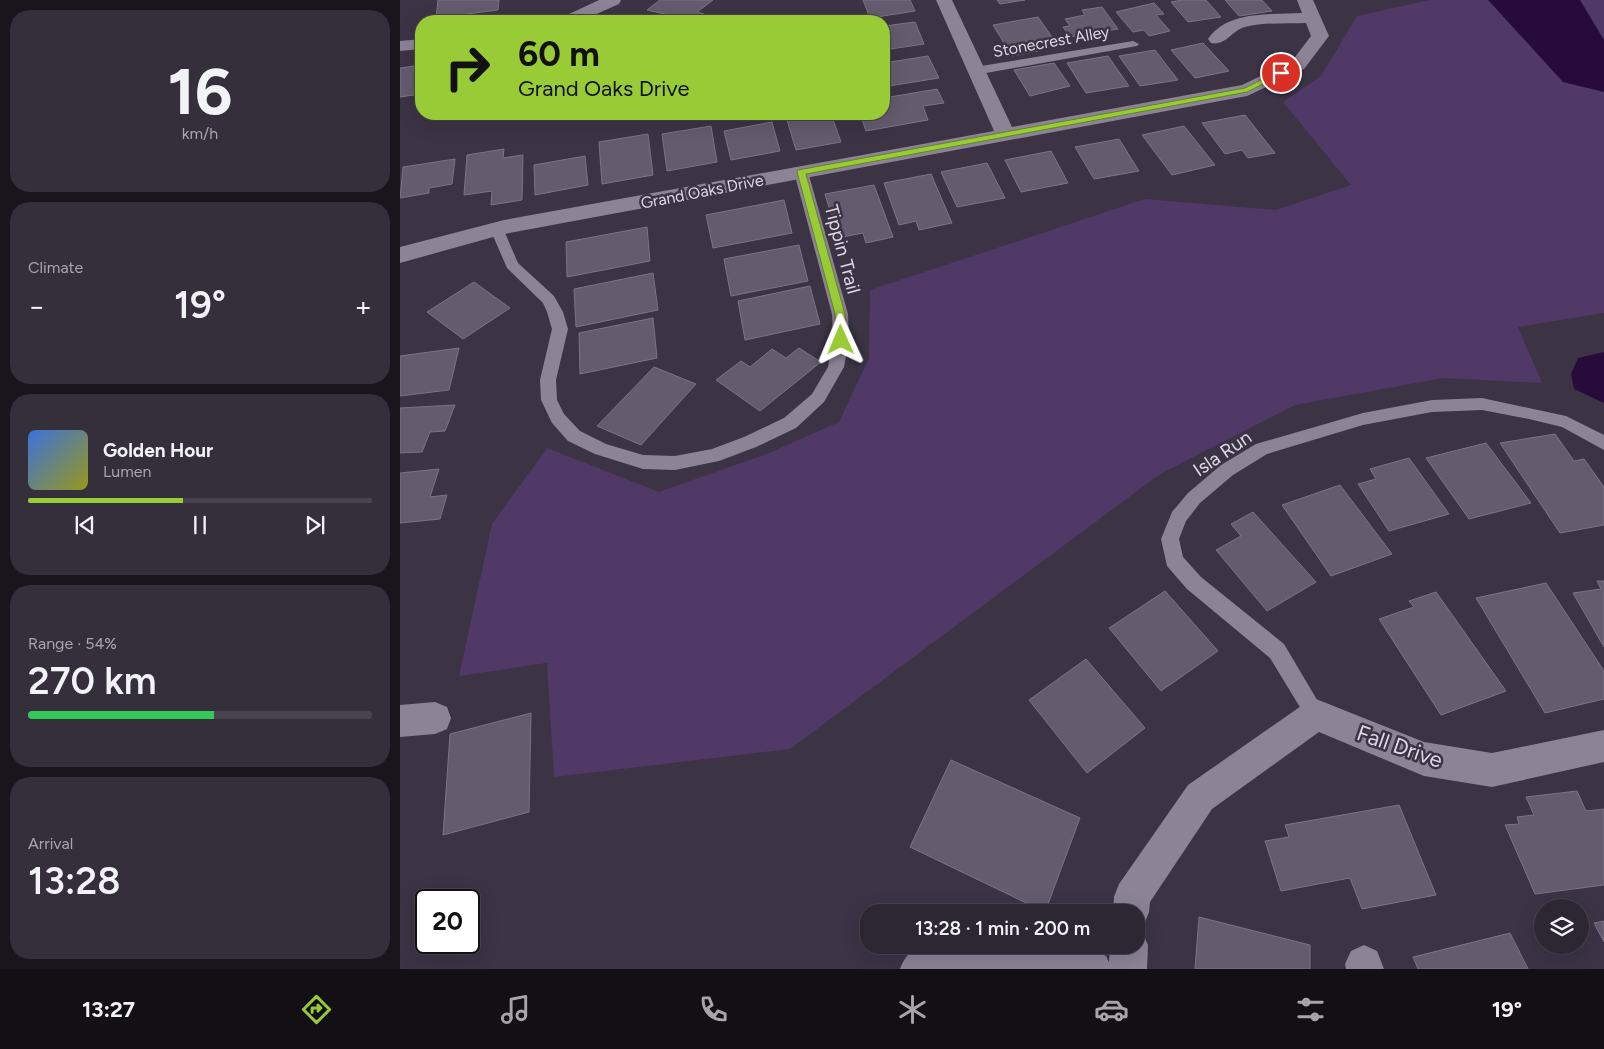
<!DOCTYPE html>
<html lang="en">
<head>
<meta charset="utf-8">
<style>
  body { margin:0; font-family:Figtree,sans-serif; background:#352f3c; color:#f1f3f6; height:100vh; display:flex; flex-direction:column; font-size:19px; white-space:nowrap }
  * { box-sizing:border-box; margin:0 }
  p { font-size:16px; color:#a7a5ac }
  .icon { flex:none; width:28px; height:28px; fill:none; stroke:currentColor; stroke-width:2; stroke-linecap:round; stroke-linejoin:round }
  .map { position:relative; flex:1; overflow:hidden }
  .panel { display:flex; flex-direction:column; gap:10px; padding:10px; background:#19151d; width:400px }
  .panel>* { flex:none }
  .top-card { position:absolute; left:15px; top:15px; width:475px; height:105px; border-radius:20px; box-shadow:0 5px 20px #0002,0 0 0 1px #48444f; background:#99cb36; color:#111; overflow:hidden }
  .buttons { position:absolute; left:1134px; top:899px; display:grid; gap:10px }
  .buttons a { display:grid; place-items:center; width:55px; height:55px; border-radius:50%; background:#2d2734; box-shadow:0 5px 20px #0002,0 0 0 1px #48444f; font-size:25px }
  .speed { position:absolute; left:15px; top:889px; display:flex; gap:10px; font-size:25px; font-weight:700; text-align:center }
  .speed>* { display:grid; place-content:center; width:65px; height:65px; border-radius:50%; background:#2d2734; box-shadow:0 5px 20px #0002,0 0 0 1px #48444f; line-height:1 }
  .speed .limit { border:2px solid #111; border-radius:8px; background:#fff; color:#111 }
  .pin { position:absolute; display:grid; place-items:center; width:42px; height:42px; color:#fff; margin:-21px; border:2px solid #fff; border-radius:50%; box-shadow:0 1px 5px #0007 }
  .me { position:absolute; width:55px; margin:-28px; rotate:359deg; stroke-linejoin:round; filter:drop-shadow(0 0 4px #0008) }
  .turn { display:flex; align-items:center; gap:18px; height:105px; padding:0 20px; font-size:22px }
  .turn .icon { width:65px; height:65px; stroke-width:2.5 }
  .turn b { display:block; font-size:35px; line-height:42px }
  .big { font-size:38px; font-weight:600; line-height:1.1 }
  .panel .tile { flex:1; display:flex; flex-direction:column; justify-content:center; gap:8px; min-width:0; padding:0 18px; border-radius:20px; background:#352f3c }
  .panel .dial { align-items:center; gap:0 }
  .dial b { font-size:65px; line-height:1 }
  .song { display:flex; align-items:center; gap:15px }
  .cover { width:60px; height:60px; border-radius:8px; background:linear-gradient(135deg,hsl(220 70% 55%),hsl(60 70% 35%)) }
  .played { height:5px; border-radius:2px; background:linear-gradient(90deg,#99cb36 45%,#48444f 45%) }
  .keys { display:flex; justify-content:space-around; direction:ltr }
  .heat { display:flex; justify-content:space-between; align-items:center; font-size:28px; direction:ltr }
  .charge { height:8px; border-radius:4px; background:linear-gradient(90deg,#34c759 54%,#48444f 0) }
  .trip { position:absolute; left:460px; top:904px; width:285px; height:50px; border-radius:20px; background:#2d2734; box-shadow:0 5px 20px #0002,0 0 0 1px #48444f; font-weight:600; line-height:50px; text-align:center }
  .dock { display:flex; height:80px; justify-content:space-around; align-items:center; background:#121015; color:#a7a5ac }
  .dock .icon { width:35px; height:35px }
  .dock .active { color:#99cb36 }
  .dock b { font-size:22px; color:#f1f3f6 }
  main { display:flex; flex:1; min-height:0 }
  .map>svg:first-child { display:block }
  .green { fill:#503867 }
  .water { fill:#270c3b }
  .building { fill:#645b6e; stroke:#7c7386 }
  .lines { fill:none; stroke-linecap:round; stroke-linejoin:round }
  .lane { fill:#8c8396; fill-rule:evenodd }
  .street { fill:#8c8396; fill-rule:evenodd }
  .route { fill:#99cb36; stroke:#638423 }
  .labels { text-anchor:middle; stroke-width:5; stroke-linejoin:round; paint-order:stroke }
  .far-street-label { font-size:16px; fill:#ddd8e3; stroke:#3c3445 }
  .street-label { font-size:19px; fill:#ddd8e3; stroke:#3c3445 }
  .near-street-label { font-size:22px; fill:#ddd8e3; stroke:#3c3445 }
</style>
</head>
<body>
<main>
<section class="panel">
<div class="tile dial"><b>16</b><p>km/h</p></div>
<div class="tile"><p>Climate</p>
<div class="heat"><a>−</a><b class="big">19°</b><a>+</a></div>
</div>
<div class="tile">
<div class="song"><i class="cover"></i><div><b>Golden Hour</b><p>Lumen</p></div></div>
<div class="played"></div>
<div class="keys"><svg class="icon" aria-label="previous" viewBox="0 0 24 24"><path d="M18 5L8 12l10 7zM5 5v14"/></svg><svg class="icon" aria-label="pause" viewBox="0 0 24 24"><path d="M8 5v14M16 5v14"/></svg><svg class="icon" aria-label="next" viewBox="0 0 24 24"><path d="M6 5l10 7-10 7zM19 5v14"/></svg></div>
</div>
<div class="tile"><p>Range · 54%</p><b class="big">270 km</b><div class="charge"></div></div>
<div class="tile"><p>Arrival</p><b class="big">13:28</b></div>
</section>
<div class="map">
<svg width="1204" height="969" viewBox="0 0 1204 969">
  <rect width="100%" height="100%" fill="#3c3445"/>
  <path class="green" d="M1029,0H1204V313L1118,327L1142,383L1043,378L895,405L760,474L390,749L154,777L147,663L59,676L92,524L147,448L259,492L369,453L439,422L469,358L470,290L745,199L876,210L951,185L883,102L921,76L957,16Z"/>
  <g class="water">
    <path d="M1088,0H1180L1204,40V92L1163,82Z"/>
    <path d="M1204,352V403L1174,389L1171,374L1178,358Z"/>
  </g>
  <g class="building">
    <path d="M38,0H99L98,10L36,18Z"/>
    <path d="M260,0H313L297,12L304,14L295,21L247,10Z"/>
    <path d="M463,0H510L515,11L470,18Z"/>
    <path d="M597,0H625L600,4Z"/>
    <path d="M782,0H806L821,17L788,22L771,2Z"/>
    <path d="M825,0H862L872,11L839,16Z"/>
    <path d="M754,3L764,14L756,15L770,31L749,36L744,30L733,32L716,12Z"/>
    <path d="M702,7L718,29L670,37L663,27L670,26L665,19L685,15L682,10Z"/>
    <path d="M241,15L249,21H226Z"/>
    <path d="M638,17L652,37L631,41L638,51L612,56L593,25Z"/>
    <path d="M515,22L524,44L484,50V26Z"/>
    <path d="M803,43L829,71L795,78L771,50Z"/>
    <path d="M755,50L778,80L740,86L719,56Z"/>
    <path d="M528,56L539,78L489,86L484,72V63Z"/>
    <path d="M708,56L729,86L686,93L667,63Z"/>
    <path d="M654,63L670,86L630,96L614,70Z"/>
    <path d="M21,65V94L0,97V68Z"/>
    <path d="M537,89L544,103L523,106L528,120L466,131L460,114H484V98Z"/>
    <path d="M423,114H431L441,142L396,150L387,120Z"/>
    <path d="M845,115L875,153L848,158L842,150L825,154L802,123Z"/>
    <path d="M372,122L380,151L331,160L324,131Z"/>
    <path d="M311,126L317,162L267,171L262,134Z"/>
    <path d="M784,126L815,165L772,175L742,135Z"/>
    <path d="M248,134L253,175L202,184L199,142Z"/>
    <path d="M719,139L739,171L694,179L675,147Z"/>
    <path d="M104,149L103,158L123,155L122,200L91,205L92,191L64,195L67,155Z"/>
    <path d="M651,151L668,183L621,192L605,160Z"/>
    <path d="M185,156L188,185L135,195L134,165Z"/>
    <path d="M55,159L52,184L29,188V193L0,198L3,167Z"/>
    <path d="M587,163L605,198L557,207L541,172Z"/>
    <path d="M531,174L552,223L519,230L516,221L499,225L484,183Z"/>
    <path d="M474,185L493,237L466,243L463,233L438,238L425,194Z"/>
    <path d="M384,200L392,233L313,248L306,215Z"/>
    <path d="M247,227L250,261L167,277L166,242Z"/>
    <path d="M399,245L408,281L331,296L324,259Z"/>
    <path d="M253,273L258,310L176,327L174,289Z"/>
    <path d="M74,282L110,308L63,339L27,312Z"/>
    <path d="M410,286L420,324L345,340L338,301Z"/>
    <path d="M253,318L257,358L180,374L179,333Z"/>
    <path d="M59,348L49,390L0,396V356Z"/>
    <path d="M399,348L421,362L360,411L316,380L341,361L350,367L372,349L386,358Z"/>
    <path d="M254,367L296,384L241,445L197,426Z"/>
    <path d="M55,405L45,431L30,432L22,452L0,453V408Z"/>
    <path d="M1155,434L1174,461L1184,459L1204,487V525L1160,533L1100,443Z"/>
    <path d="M1086,443L1131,503L1069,519L1026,458Z"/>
    <path d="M1009,458L1049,514L989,531L958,484L976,479L970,469Z"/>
    <path d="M39,469L30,497L47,495L40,519L0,523V473Z"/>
    <path d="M940,485L992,554L931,576L882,505Z"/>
    <path d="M853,512L916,582L867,611L816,550L841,536L831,524Z"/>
    <path d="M1197,581H1204V647L1173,593L1201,589Z"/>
    <path d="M1146,583L1204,671V699L1145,713L1076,598Z"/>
    <path d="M765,591L818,651L761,691L709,628Z"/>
    <path d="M1036,592L1106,691L1041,715L979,619L1014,607L1009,601Z"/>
    <path d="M686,659L745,728L687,773L629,700Z"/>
    <path d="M131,713L129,812L43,835L50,734Z"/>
    <path d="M551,760L680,818L645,912L510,847Z"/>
    <path d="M1177,791L1186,811L1204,809V885L1135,894L1105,825L1119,824L1117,817L1134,815L1126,797Z"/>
    <path d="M999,805L1036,895L962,909L950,878L881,891L865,841L889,837L885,825Z"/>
    <path d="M799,917L910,945V969H795Z"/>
    <path d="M1204,921V942L1194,923Z"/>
    <path d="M1110,933L1128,969H1018L1013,957Z"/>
  </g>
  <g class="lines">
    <g class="lane">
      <path d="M733,41L739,44L737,46L575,75L569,71L575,67Z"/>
      <path d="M401,168L408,172L448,314L449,340L444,367L424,402L396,428L356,447L319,461L275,470L243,469L195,454L168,441L152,423L141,400L140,380L152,329L147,312L143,303L107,268L90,229L92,226H102L118,263L154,296L163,312L168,329L156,380L157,400L164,414L180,431L206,444L243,455L275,456L312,449L344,437L384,418L412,394L428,367L433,340L432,314L394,172Z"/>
      <path d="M1082,398L1166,416L1204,435V450L1162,427L1129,419L1082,410L1032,412L963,425L867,454L833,475L800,503L786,521L779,539L783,557L801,577L884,644L926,715L923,722L916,725L909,722L870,658L787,589L767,566L761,539L772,512L788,493L821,465L856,444L963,413L1032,400Z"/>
    </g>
    <g class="street">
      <path d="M199,0H221L219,4L181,21H151L154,17L169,14Z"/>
      <path d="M536,0H552L612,127L842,85L892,61L911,36L906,23C887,24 864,22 845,27C831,31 826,46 811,43L808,39C828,10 870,15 902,13L897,0H913L929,36L904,69L847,96L104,234L0,263V247L104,220L594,131Z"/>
      <path d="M21,39V49L0,51V41Z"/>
      <path d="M916,699L1024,742L1092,753L1204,730V762L1092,787L1024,776L919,732L812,809L750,902L749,912L744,925L736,928V912H713L714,897L719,884L788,785L904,704Z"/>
      <path d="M35,702L47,707L51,718L47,729L35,734L0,737V705Z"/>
      <path d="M736,929L742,932L748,945L747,969H500C506,954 511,950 526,945H663L693,950L706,956L709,962L710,945H736Z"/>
      <path d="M964,945L977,951L984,969H946L945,964L951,951Z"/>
    </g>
  </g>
  <path class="route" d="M879,71L885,73L847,92L406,174L445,314L446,340L444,342H437L435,314L397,172L398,170L845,88Z"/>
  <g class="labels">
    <g class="far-street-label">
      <text transform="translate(651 41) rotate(-10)" y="6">Stonecrest Alley</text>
      <text transform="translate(302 191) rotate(-11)" y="6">Grand Oaks Drive</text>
    </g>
    <g class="street-label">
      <text transform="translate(443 249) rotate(75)" y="7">Tippin Trail</text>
      <text transform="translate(822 453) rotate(-34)" y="7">Isla Run</text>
    </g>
    <g class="near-street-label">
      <text transform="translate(1000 746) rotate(19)" y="8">Fall Drive</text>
    </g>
  </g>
</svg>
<div class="buttons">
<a><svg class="icon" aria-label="layers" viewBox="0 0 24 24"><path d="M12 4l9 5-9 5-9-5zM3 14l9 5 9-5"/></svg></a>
</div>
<div class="speed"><div class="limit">20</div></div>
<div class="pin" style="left:881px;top:73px;background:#d93025"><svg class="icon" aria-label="arrive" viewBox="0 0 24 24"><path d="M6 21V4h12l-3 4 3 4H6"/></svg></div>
<svg class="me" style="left:441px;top:340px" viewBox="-20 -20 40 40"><path d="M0-17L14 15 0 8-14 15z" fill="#99cb36" stroke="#fff" stroke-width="4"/></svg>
<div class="trip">13:28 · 1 min · 200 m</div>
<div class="top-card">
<div class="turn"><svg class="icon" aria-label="right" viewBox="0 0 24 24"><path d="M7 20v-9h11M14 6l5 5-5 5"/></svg><div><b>60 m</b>Grand Oaks Drive</div></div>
</div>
</div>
</main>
<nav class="dock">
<b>13:27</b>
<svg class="icon active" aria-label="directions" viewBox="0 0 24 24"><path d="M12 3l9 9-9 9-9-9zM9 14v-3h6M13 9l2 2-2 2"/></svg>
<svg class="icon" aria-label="music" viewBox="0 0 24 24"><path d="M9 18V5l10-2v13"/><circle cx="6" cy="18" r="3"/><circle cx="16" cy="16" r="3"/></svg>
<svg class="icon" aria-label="phone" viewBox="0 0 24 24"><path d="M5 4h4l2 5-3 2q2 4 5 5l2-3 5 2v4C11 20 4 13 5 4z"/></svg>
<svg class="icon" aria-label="climate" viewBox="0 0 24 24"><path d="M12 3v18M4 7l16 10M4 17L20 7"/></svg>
<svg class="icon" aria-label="car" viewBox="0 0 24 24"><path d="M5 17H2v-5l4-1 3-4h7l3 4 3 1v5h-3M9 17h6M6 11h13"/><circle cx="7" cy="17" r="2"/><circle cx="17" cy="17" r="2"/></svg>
<svg class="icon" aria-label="filters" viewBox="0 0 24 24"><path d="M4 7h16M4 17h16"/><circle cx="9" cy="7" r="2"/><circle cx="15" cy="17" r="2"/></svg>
<b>19°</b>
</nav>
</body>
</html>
